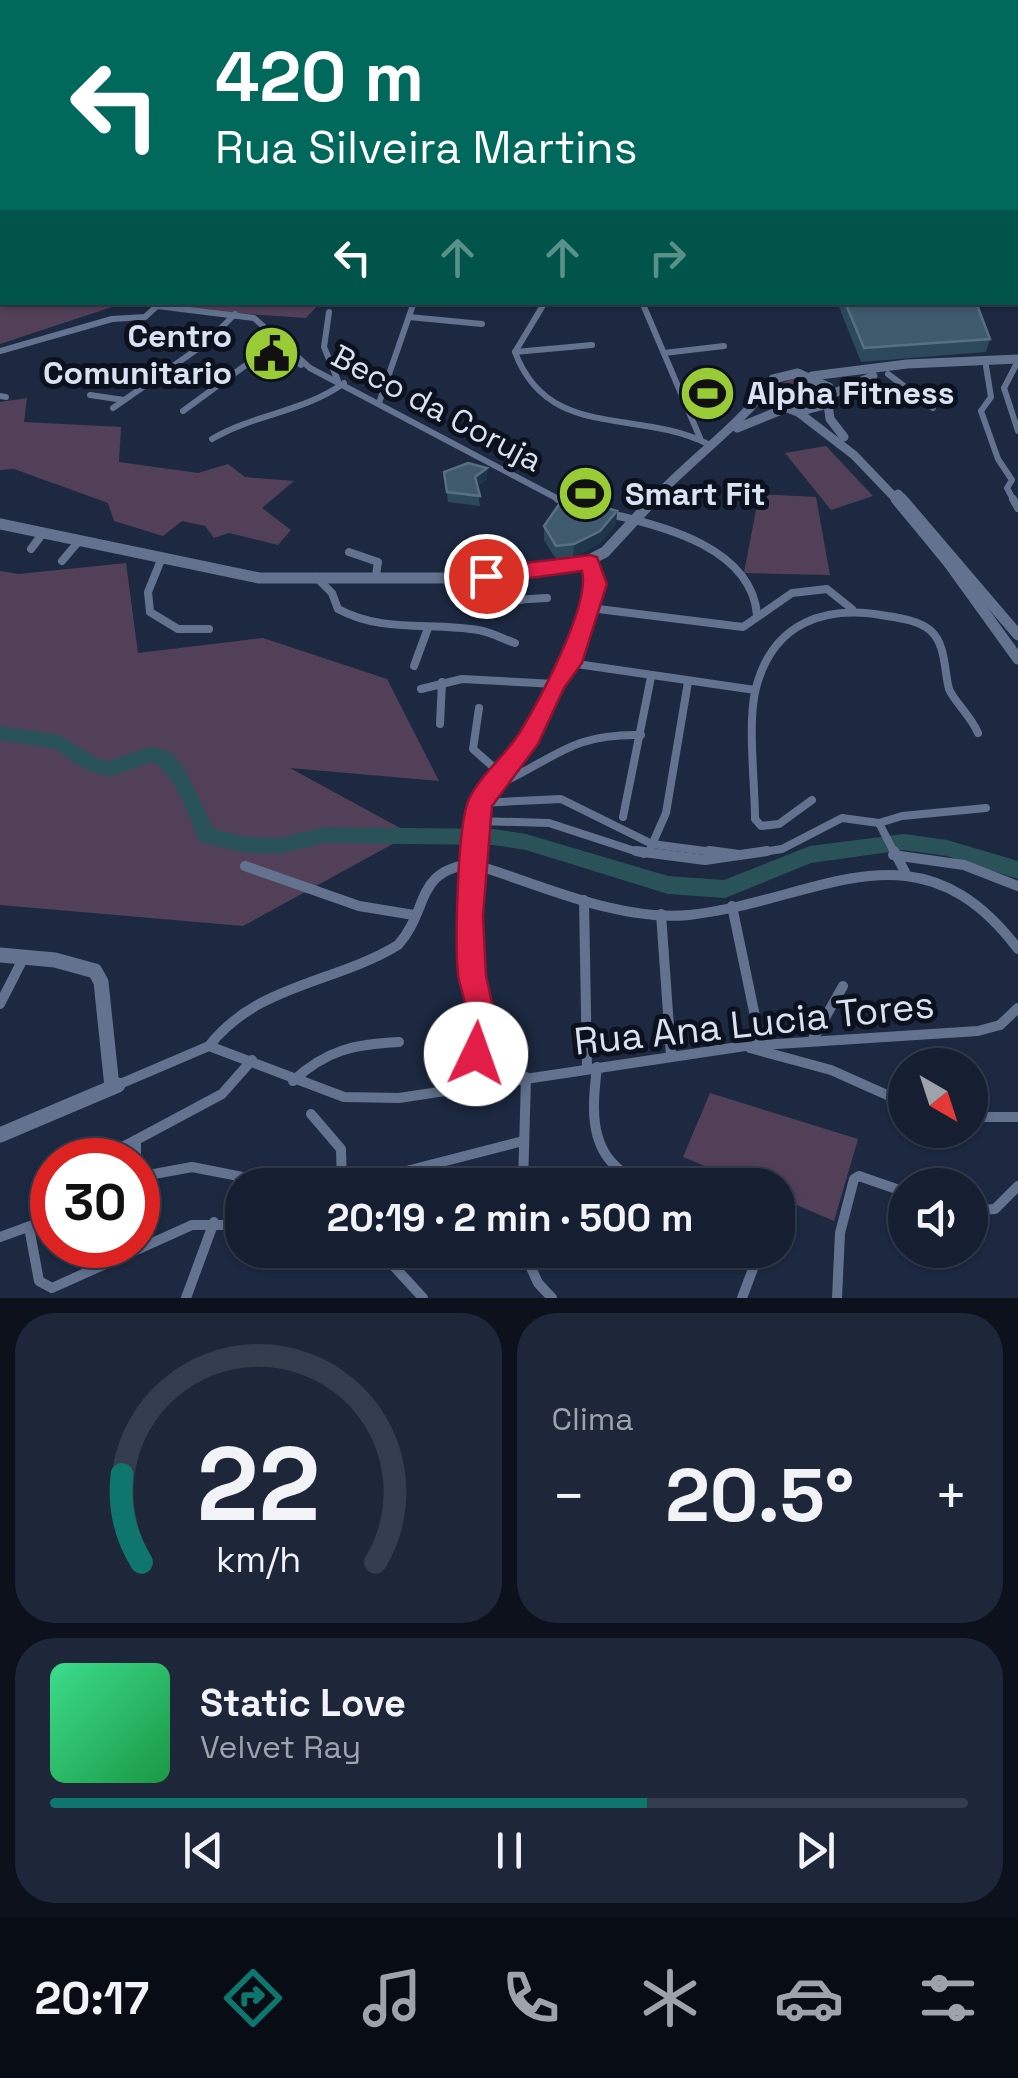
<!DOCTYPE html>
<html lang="pt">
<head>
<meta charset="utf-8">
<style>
  body { margin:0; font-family:"Space Grotesk",sans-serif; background:#1e2739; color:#f1f3f6; height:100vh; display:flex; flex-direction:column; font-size:38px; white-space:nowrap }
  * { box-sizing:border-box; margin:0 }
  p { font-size:32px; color:#9da2ab }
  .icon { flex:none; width:55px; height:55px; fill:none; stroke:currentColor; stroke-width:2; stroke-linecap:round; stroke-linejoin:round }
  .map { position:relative; height:1298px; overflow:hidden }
  .sheet { display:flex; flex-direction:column; gap:15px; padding:15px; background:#0c111b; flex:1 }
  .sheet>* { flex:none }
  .top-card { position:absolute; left:0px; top:0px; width:1020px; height:305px; box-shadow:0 2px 8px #0004,0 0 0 2px #343d4d; background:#00695c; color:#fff; overflow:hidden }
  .needle { width:65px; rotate:141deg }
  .buttons { position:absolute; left:888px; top:1048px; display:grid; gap:20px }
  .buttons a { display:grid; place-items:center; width:100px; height:100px; border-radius:50%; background:#151f31; box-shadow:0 2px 8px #0004,0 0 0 2px #343d4d; font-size:50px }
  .speed { position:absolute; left:30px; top:1138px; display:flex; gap:20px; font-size:50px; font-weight:700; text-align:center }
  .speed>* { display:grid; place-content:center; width:130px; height:130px; border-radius:50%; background:#151f31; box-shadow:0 2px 8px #0004,0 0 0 2px #343d4d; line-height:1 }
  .speed .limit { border:15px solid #d22; background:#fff; color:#111 }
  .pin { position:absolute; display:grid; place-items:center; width:85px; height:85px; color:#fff; margin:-42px; border:5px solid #fff; border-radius:50%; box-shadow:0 2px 10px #0007 }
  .me { position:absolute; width:110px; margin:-55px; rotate:3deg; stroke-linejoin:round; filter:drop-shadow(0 0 8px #0008) }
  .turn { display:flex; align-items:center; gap:35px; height:210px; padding:0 50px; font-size:45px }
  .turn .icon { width:130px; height:130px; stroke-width:2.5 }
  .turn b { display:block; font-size:70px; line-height:85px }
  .lanes { display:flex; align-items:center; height:95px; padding:0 50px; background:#0003; justify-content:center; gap:50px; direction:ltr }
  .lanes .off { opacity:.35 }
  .big { font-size:75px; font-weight:700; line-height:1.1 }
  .sheet .tile { flex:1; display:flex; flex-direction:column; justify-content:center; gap:15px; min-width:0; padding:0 35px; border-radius:40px; background:#1e2739 }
  .sheet .dial { align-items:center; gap:0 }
  .dial svg { height:260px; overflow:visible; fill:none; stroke:#343d4d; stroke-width:7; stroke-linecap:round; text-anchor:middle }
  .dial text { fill:#f1f3f6; stroke:none }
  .song { display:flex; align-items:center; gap:30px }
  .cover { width:120px; height:120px; border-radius:15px; background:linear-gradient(135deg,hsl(150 70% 55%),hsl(140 70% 35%)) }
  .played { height:10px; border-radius:5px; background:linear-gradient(90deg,#0f766e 65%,#343d4d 65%) }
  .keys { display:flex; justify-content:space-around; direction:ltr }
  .heat { display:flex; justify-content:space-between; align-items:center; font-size:55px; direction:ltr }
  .sheet .tiles { flex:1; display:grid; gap:15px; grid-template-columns:1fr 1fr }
  .tile:last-child { grid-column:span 2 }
  .trip { position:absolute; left:225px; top:1168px; width:570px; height:100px; border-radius:40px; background:#151f31; box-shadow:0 2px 8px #0004,0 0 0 2px #343d4d; font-weight:700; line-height:100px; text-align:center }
  .dock { display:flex; height:160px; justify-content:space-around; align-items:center; background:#080c14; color:#9da2ab }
  .dock .icon { width:70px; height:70px }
  .dock .on { color:#0f766e }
  .dock b { font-size:45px; color:#f1f3f6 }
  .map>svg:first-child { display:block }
  .green { fill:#524058 }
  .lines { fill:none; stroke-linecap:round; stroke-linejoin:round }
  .river { fill:#295359; fill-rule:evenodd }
  .street-far2 { stroke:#63738f; stroke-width:6 }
  .street-far1 { stroke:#63738f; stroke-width:8 }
  .street { stroke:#63738f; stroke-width:10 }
  .secondary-far2 { stroke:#63738f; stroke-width:9 }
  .secondary-far1 { stroke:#63738f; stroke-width:11 }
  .secondary { stroke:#63738f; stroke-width:15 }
  .wall { fill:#2c495b }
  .shaded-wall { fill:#1e364a }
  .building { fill:#3f5a6c; stroke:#576f81; stroke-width:2.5 }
  .route { fill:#e11d48; stroke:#92132f; stroke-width:2.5 }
  .labels { text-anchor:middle; stroke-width:10; stroke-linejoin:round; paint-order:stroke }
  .poi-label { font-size:32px; font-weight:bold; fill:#d9e2f2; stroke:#0c121d; text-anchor:start }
  .street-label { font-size:32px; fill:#d9e2f2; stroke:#0c121d }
  .near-street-label { font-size:38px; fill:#d9e2f2; stroke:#0c121d }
</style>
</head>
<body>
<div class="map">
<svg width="1018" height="1298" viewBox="0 0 1018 1298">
  <rect width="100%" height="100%" fill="#1c2941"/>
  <g class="green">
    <path d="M0,0H907L2,2V302L320,303L306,318L118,305L0,344Z"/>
    <path d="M796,377L822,387L824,401L799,409L778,401L774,387Z"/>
    <path d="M27,398L24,422L121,427L119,462L198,473L228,464L245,477L294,481L262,508L291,530L278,545L229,533L214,538L205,526L182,521L163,536L114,521L108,503L14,469L0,470V402Z"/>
    <path d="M826,446L873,496L831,510L785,453Z"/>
    <path d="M759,494L816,497L830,575L744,573Z"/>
    <path d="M126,563L138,653L263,638L387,679L439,781L290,768L411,834L243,926L0,905V571L19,574Z"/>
    <path d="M710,1093L858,1139L834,1221L778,1197V1185H750L683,1157Z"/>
  </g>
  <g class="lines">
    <g class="river">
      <rect x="0" y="137" width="2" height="7"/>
      <path d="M0,726L59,735L97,758L109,761L152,746L171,752L185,770L214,829L245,837L280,838L324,827L494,829L526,834L668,876L724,880L810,846L904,834L947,840L1018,861V879L947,856L904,850L811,863L725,898L668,894L526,850L494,845L324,843L280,854L245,853L200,842C188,818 177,774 152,762L109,777L84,769L55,749L0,740Z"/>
    </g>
    <g class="street-far2">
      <path d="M545,302L515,352C548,441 637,408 708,444"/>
      <path d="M642,302L700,438"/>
      <path d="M329,312L324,347L338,381"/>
      <path d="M409,317L482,324"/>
      <path d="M0,351L112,319L145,317L157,306L254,318L310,368L562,501"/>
      <path d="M515,352L592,345"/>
      <path d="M664,353L724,346"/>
      <path d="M1016,365L1004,388L1018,431"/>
      <path d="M986,366L991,397L981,411L998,459L1012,480L1007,488L1014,501"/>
      <path d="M888,374L933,408"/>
      <path d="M90,395L124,400"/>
      <path d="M0,396L6,397"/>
      <path d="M379,403L414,302"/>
      <path d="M113,408L206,343L235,314"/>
      <path d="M183,411L250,362L264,345L274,344L301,365"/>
      <path d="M212,439C254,414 304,412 344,383"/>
    </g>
    <g class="street-far1">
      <path d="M558,499L568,504"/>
      <path d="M1013,499L1018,508"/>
      <path d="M610,514C665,526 752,549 757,615"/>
      <path d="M31,549L43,533"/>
      <path d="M349,552L378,562L376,575"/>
      <path d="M161,560L148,592L150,612L178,629H209"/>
      <path d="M62,561L79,541"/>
      <path d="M517,573L521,600"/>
      <path d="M316,577L332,593L338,609C382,633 430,622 478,630C491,632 503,639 515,643"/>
      <path d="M459,603L547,598"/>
      <path d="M590,608L743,627L792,593L827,589L852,609"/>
      <path d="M570,663L755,690"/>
      <path d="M414,666L428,628"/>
      <path d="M421,689L462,679L555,684"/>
      <path d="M479,708L473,749L500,773"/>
      <path d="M440,724L442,682"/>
      <path d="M492,787C554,761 568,733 641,735"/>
      <path d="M812,800L779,824L761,826L755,819C755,782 747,722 756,688C773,622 826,604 887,616C901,618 920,621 931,631C946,645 944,670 949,689C953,700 971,716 978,733"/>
      <path d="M480,803L561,799L652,844L728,854"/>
      <path d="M623,817L651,677"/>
      <path d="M478,821L549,823L644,854"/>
      <path d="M879,823L902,816L986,808"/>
      <path d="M651,847L666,813L688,682"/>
      <path d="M477,854L480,803L530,737L570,663L595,592L590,562"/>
      <path d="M749,854L782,849L842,818L879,823L895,854"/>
    </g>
    <g class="street">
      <path d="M477,851L470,948L480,1012L474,1024L481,1082"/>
      <path d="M636,851L705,860L767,851"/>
      <path d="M709,851L739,855"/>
      <path d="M894,851L905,872"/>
      <path d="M893,855L964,865L1018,886"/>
      <path d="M245,866L359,906L414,915"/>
      <path d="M584,900L587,1069"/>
      <path d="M732,906L761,1045"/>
      <path d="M661,914L671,1055"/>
      <path d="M0,1004L23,959"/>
      <path d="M813,1039L843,986"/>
      <path d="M209,1046C257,984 336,983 398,945C430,909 414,870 473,864C539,884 618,922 689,915C818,901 917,815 1018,949"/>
      <path d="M750,1048L831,1070L905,1103"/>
      <path d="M597,1067C592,1110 588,1153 630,1177L652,1173L688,1185"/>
      <path d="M293,1081C326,1050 355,1044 399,1042"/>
      <path d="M120,1084L209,1046L344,1097L399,1098L745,1046L978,1031L1000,1025L1018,1008"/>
      <path d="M311,1114L341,1149L342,1185"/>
      <path d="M970,1117H1018"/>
      <path d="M97,1160L136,1140"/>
      <path d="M136,1160V1140L222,1094L252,1060"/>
      <path d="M138,1177L192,1167L284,1185"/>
      <path d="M352,1185L523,1141"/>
      <path d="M523,1185L526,1077"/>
      <path d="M970,1211L995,1209L1018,1186"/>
      <path d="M41,1223L39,1193L52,1182"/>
      <path d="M29,1227L39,1281L52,1288L192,1225H242"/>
      <path d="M0,1237L52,1218"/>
      <path d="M379,1250L423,1298"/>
      <path d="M523,1250L538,1283L552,1298"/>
      <path d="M186,1298L214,1222"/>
      <path d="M742,1298L760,1250"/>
      <path d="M837,1298L840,1233L854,1179L859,1176L905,1192"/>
    </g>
    <g class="secondary-far2">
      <path d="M798,373L829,387L828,404L798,412L774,403L768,387L773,379Z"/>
      <path d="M812,376L907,364L1018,359"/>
      <path d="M832,394L873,376"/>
      <path d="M828,404L830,419L844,437"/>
      <path d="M798,412L854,455L898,501"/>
      <path d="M737,428L784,409"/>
      <path d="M898,494L904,501"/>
      <path d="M652,501C689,461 735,429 768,387"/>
    </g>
    <g class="secondary-far1">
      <path d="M896,499L948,562L1018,659"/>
      <path d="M902,499L1018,635"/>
      <path d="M0,524L259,578H458L576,567L605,552L654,499"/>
    </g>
    <g class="secondary">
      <path d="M0,955L55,960L95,971L101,982L112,1087"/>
      <path d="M0,1135L118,1085"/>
    </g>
  </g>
  <g class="wall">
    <path d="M837,302H976L990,339L986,352L861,362Z"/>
    <path d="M487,468V479L477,486L480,506L448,502L444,472Z"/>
    <path d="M617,511L616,524L599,544L573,558L556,559L544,540V526Z"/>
  </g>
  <g class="shaded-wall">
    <path d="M487,468V479L475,487V477Z"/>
    <path d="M617,511L616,524L599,544L573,558L574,544Z"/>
  </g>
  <g class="building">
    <path d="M845,302H976L990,339L864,348Z"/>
    <path d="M468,463L487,468L475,477L480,496L447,492L444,472Z"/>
    <path d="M565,496L617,511L600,531L574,544L556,546L544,526Z"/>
  </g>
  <path class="route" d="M590,555L597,557L607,584L582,663L564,688L538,744L492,806L483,916L486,976L494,1012L488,1025L490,1054L486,1064L476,1068L466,1064C457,1044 463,1031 465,1012C467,1001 459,986 458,974C455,943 457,825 469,799C481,774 506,755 520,732C539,701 591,604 582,571L486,584L475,576L486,568Z"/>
  <defs>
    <symbol id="civic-disc" viewBox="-11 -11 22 22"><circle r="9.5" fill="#99cb36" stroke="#0c121d"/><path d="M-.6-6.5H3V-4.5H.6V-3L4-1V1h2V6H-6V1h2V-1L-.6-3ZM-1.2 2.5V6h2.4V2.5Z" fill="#111"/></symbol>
    <symbol id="stadium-disc" viewBox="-11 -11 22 22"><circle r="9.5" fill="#99cb36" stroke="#0c121d"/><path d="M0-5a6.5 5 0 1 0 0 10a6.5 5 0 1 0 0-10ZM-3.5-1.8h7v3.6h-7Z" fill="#111"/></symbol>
  </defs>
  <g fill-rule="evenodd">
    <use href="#civic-disc" x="240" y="322" width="63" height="63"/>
    <use href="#stadium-disc" x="676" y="362" width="63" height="63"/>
    <use href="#stadium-disc" x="554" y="462" width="63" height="63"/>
  </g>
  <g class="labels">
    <g class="poi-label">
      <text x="232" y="347" text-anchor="end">Centro<tspan x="232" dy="37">Comunitario</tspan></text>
      <text x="747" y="404">Alpha Fitness</text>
      <text x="625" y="505">Smart Fit</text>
    </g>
    <g class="street-label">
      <text transform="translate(437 408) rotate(28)" y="11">Beco da Coruja</text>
    </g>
    <g class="near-street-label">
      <text transform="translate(754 1023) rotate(-6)" y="13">Rua Ana Lucia Tores</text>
    </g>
  </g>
</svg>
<div class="buttons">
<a><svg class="needle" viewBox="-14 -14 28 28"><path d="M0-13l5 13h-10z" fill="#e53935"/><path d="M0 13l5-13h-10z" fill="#9da2ab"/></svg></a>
<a><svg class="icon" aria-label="sound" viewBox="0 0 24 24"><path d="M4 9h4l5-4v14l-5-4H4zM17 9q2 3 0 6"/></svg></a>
</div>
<div class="speed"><div class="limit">30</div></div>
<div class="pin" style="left:486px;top:576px;background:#d93025"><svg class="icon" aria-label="arrive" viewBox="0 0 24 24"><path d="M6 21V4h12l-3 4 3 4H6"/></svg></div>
<svg class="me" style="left:476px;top:1054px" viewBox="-20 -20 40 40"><circle r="19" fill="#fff"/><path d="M0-13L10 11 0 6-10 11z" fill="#e11d48"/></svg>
<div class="trip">20:19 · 2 min · 500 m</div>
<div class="top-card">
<div class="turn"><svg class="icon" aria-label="left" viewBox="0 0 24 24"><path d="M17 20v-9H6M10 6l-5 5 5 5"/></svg><div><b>420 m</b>Rua Silveira Martins</div></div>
<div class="lanes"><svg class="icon" aria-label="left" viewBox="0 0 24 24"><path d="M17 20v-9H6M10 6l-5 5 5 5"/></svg><svg class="icon off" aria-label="ahead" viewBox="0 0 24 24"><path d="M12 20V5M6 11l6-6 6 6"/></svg><svg class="icon off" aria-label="ahead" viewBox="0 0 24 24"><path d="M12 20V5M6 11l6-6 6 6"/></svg><svg class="icon off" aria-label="right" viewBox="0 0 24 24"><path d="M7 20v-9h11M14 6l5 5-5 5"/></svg></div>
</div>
</div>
<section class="sheet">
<div class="tiles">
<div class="tile dial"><svg viewBox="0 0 100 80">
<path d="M14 69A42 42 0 1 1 86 69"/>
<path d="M14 69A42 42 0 0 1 8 42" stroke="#0f766e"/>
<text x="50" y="56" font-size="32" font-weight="700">22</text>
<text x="50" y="72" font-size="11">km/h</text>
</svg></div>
<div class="tile"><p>Clima</p>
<div class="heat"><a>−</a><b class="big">20.5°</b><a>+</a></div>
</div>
<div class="tile">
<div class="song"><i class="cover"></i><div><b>Static Love</b><p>Velvet Ray</p></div></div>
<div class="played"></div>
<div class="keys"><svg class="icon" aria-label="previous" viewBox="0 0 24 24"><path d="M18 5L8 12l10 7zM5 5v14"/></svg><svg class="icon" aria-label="pause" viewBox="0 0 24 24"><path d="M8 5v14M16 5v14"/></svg><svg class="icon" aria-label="next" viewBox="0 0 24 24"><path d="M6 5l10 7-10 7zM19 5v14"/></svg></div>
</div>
</div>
</section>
<nav class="dock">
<b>20:17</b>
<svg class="icon on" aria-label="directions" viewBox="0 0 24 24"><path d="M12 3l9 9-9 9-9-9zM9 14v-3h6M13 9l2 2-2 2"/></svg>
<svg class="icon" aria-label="music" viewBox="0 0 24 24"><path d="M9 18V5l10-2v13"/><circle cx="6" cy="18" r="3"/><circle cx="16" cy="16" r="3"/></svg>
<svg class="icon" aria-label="phone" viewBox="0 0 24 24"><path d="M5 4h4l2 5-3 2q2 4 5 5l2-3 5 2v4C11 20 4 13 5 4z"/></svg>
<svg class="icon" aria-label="climate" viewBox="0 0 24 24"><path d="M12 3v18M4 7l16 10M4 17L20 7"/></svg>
<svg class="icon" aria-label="car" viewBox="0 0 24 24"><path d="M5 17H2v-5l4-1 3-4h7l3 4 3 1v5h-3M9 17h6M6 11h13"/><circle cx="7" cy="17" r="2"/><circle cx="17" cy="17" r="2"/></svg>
<svg class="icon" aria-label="filters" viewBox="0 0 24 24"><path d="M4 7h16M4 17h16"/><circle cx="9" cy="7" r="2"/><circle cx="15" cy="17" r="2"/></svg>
</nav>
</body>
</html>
